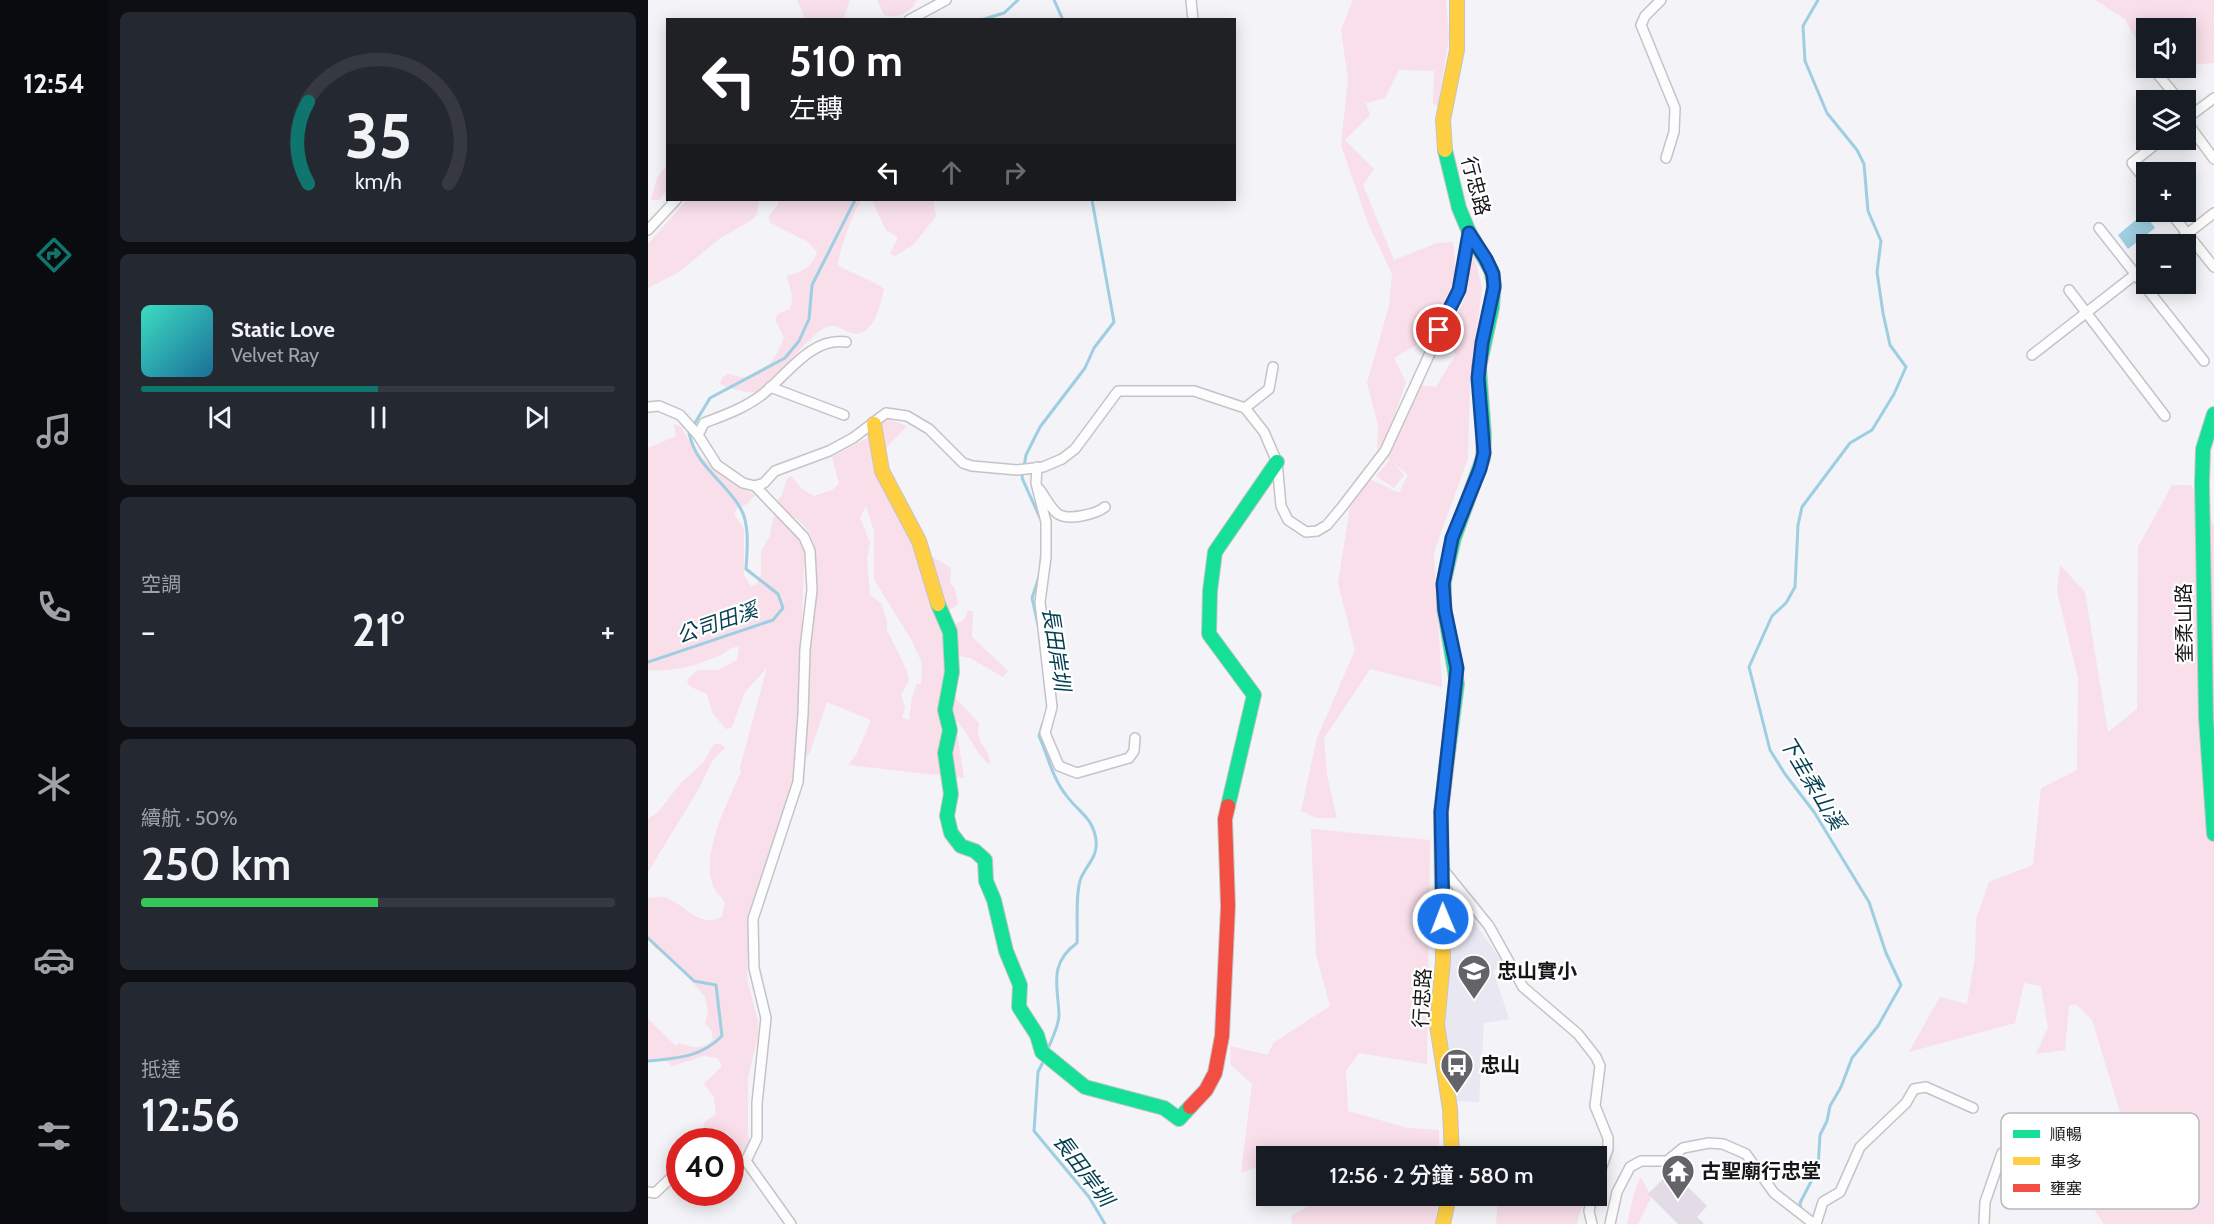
<!DOCTYPE html>
<html lang="zh-TW">
<head>
<meta charset="utf-8">
<style>
  body { margin:0; font-family:Cabin,"Noto Sans TC",sans-serif; background:#242831; color:#f1f3f6; height:100vh; display:flex; flex-direction:column; font-size:22px; white-space:nowrap }
  * { box-sizing:border-box; margin:0 }
  p { font-size:20px; color:#9ea1a6 }
  .icon { flex:none; width:33px; height:33px; fill:none; stroke:currentColor; stroke-width:2; stroke-linecap:round; stroke-linejoin:round }
  .map { position:relative; flex:1; overflow:hidden }
  .details { display:flex; flex-direction:column; gap:12px; padding:12px; background:#0d0f14; width:540px }
  .details>* { flex:none }
  .top-card { position:absolute; left:18px; top:18px; width:570px; height:183px; border-radius:0px; box-shadow:0 3px 15px #0003; background:#202124; color:#fff; overflow:hidden }
  .fabs { position:absolute; left:1488px; top:18px; display:grid; gap:12px }
  .fabs a { display:grid; place-items:center; width:60px; height:60px; border-radius:0px; background:#171b24; box-shadow:0 3px 15px #0003; font-size:30px }
  .speed { position:absolute; left:18px; top:1128px; display:flex; gap:12px; font-size:30px; font-weight:700; text-align:center }
  .speed>* { display:grid; place-content:center; width:78px; height:78px; border-radius:50%; background:#171b24; box-shadow:0 3px 15px #0003; line-height:1 }
  .speed .limit { border:9px solid #d22; background:#fff; color:#111 }
  .pin { position:absolute; display:grid; place-items:center; width:51px; height:51px; color:#fff; margin:-26px; border:3px solid #fff; border-radius:50%; box-shadow:0 2px 6px #0007 }
  .me { position:absolute; width:66px; margin:-33px; rotate:359deg; stroke-linejoin:round; filter:drop-shadow(0 0 4px #0008) }
  .turn { display:flex; align-items:center; gap:21px; height:126px; padding:0 24px; font-size:27px }
  .turn .icon { width:78px; height:78px; stroke-width:2.5 }
  .turn b { display:block; font-size:42px; line-height:51px }
  .lanes { display:flex; align-items:center; height:57px; padding:0 24px; background:#0003; justify-content:center; gap:30px; direction:ltr }
  .lanes .off { opacity:.35 }
  .big { font-size:45px; font-weight:600; line-height:1.1 }
  .details .card { flex:1; display:flex; flex-direction:column; justify-content:center; gap:9px; min-width:0; padding:0 21px; border-radius:9px; background:#242831 }
  .details .dial { align-items:center; gap:0 }
  .dial svg { height:156px; overflow:visible; fill:none; stroke:#363941; stroke-width:7; stroke-linecap:round; text-anchor:middle }
  .dial text { fill:#f1f3f6; stroke:none }
  .song { display:flex; align-items:center; gap:18px }
  .cover { width:72px; height:72px; border-radius:9px; background:linear-gradient(135deg,hsl(170 70% 55%),hsl(200 70% 35%)) }
  .played { height:6px; border-radius:3px; background:linear-gradient(90deg,#0f766e 50%,#363941 50%) }
  .keys { display:flex; justify-content:space-around; direction:ltr }
  .heat { display:flex; justify-content:space-between; align-items:center; font-size:33px; direction:ltr }
  .charge { height:9px; border-radius:4px; background:linear-gradient(90deg,#34c759 50%,#363941 0) }
  .trip { position:absolute; left:608px; top:1146px; width:351px; height:60px; border-radius:0px; background:#171b24; box-shadow:0 3px 15px #0003; font-weight:600; line-height:60px; text-align:center }
  main { display:flex; flex:1; min-height:0 }
  .tab-bar { display:flex; flex-direction:column; width:108px; justify-content:space-around; align-items:center; background:#090b0e; color:#9ea1a6 }
  .tab-bar .icon { width:42px; height:42px }
  .tab-bar .active { color:#0f766e }
  .tab-bar b { font-size:27px; color:#f1f3f6 }
  .map>svg:first-child { display:block }
  .built { fill:#e8e7f2 }
  .green { fill:#f8dfe9; fill-rule:evenodd }
  .water { fill:#9ecee1 }
  .lines { fill:none; stroke-linecap:round; stroke-linejoin:round }
  .stream { stroke:#9ecee1; stroke-width:3 }
  .building { fill:#e3dce6 }
  .street-casing { stroke:#c4c4c8; stroke-width:12 }
  .fast-casing { stroke:#c4c4c8; stroke-width:16 }
  .slow-casing { stroke:#c4c4c8; stroke-width:16 }
  .jam-casing { stroke:#c4c4c8; stroke-width:16 }
  .street { stroke:#fdfdfe; stroke-width:9 }
  .fast { stroke:#16e098; stroke-width:14 }
  .slow { stroke:#ffcf43; stroke-width:14 }
  .jam { stroke:#f24e42; stroke-width:14 }
  .route-casing { stroke:#114b97; stroke-width:15 }
  .route { stroke:#1a73e8; stroke-width:10 }
  .labels { text-anchor:middle; stroke-width:4.5; stroke-linejoin:round; paint-order:stroke }
  .street-label { font-size:20px; fill:#17171a; stroke:#fff }
  .poi-label { font-size:20px; font-weight:bold; fill:#17171a; stroke:#fff; text-anchor:start }
  .water-label { font-size:21px; font-style:italic; fill:#003e50; stroke:#fff }
  .key { fill:#fff; stroke:#b9b9ba; stroke-width:1.5 }
  .key-label { font-size:16px; fill:#17171a }
</style>
</head>
<body>
<main>
<nav class="tab-bar">
<b>12:54</b>
<svg class="icon active" aria-label="directions" viewBox="0 0 24 24"><path d="M12 3l9 9-9 9-9-9zM9 14v-3h6M13 9l2 2-2 2"/></svg>
<svg class="icon" aria-label="music" viewBox="0 0 24 24"><path d="M9 18V5l10-2v13"/><circle cx="6" cy="18" r="3"/><circle cx="16" cy="16" r="3"/></svg>
<svg class="icon" aria-label="phone" viewBox="0 0 24 24"><path d="M5 4h4l2 5-3 2q2 4 5 5l2-3 5 2v4C11 20 4 13 5 4z"/></svg>
<svg class="icon" aria-label="climate" viewBox="0 0 24 24"><path d="M12 3v18M4 7l16 10M4 17L20 7"/></svg>
<svg class="icon" aria-label="car" viewBox="0 0 24 24"><path d="M5 17H2v-5l4-1 3-4h7l3 4 3 1v5h-3M9 17h6M6 11h13"/><circle cx="7" cy="17" r="2"/><circle cx="17" cy="17" r="2"/></svg>
<svg class="icon" aria-label="filters" viewBox="0 0 24 24"><path d="M4 7h16M4 17h16"/><circle cx="9" cy="7" r="2"/><circle cx="15" cy="17" r="2"/></svg>
</nav>
<section class="details">
<div class="card dial"><svg viewBox="0 0 100 80">
<path d="M14 69A42 42 0 1 1 86 69"/>
<path d="M14 69A42 42 0 0 1 14 27" stroke="#0f766e"/>
<text x="50" y="56" font-size="32" font-weight="700">35</text>
<text x="50" y="72" font-size="11">km/h</text>
</svg></div>
<div class="card">
<div class="song"><i class="cover"></i><div><b>Static Love</b><p>Velvet Ray</p></div></div>
<div class="played"></div>
<div class="keys"><svg class="icon" aria-label="previous" viewBox="0 0 24 24"><path d="M18 5L8 12l10 7zM5 5v14"/></svg><svg class="icon" aria-label="pause" viewBox="0 0 24 24"><path d="M8 5v14M16 5v14"/></svg><svg class="icon" aria-label="next" viewBox="0 0 24 24"><path d="M6 5l10 7-10 7zM19 5v14"/></svg></div>
</div>
<div class="card"><p>空調</p>
<div class="heat"><a>−</a><b class="big">21°</b><a>+</a></div>
</div>
<div class="card"><p>續航 · 50%</p><b class="big">250 km</b><div class="charge"></div></div>
<div class="card"><p>抵達</p><b class="big">12:56</b></div>
</section>
<div class="map">
<svg width="1566" height="1224" viewBox="0 0 1566 1224">
  <rect width="100%" height="100%" fill="#f3f3f8"/>
  <path class="built" d="M810,899L857,966L845,970L861,1019L836,1023L831,1102L806,1101L794,1026L800,902Z"/>
  <g class="green">
    <path d="M149,0H202L195,20L157,19Z"/>
    <path d="M229,0H269C264,12 249,19 236,15Z"/>
    <path d="M705,0H798L801,37L790,106L785,104L786,71L751,70L737,98L718,103L722,115L697,140L726,169L715,185L746,260L789,243L805,242L809,284L778,339L746,358L758,382L739,437L729,450L730,425L719,383L741,306L744,274L720,223L693,145L700,79L693,30Z"/>
    <path d="M1447,0H1566V63L1538,65V28H1498V58L1477,19Z"/>
    <path d="M19,165V191L11,200H3L9,178Z"/>
    <path d="M39,200H111L109,214L104,220L71,239L31,272L0,288V244Z"/>
    <path d="M130,200H214C208,205 189,255 190,265C204,275 225,279 236,289C233,303 225,339 204,333C196,331 191,325 182,326C173,328 169,333 163,339C143,356 141,366 131,389C111,395 92,393 72,384L74,378L79,374C85,374 88,377 93,377C115,380 131,354 136,337L127,320L130,314L142,309C147,294 141,289 139,276C153,272 166,266 169,252L160,242L123,223L120,218L130,204Z"/>
    <path d="M224,200H285L288,216L266,244L247,256L242,254L250,237L238,230Z"/>
    <path d="M825,250L834,288L822,384L820,458L786,552L794,687L722,669L676,738L679,775L689,818H669L653,811L669,738L707,650L690,583L702,507L722,479L751,493L760,475L745,462L756,475L746,488L728,476L742,460L738,456L770,385L788,387L808,354L794,344L817,298Z"/>
    <path d="M238,418L259,426L234,452L235,464L277,552L303,568L302,583L307,589L310,604L300,611L305,625L316,620L320,611H325L324,637L360,671L355,677L322,658L306,655L304,695L331,723C326,744 343,748 342,765C326,753 322,733 307,719L316,778L200,765L208,755L223,720L179,702L161,755L156,756C162,724 158,693 160,660C162,623 174,579 165,541C161,524 140,514 128,502L134,495L139,479L143,476L154,489L166,496L184,490L191,484L184,457L219,438ZM218,506L226,531V579L264,641L274,663L273,684H269L264,697L261,720L254,718L257,708L253,694L261,681L259,671L239,630V621L233,603L222,595L219,558L222,543L212,518Z"/>
    <path d="M26,424L33,427C53,464 72,475 107,495L99,504L89,508L86,514L96,529V575L103,586L108,585L113,574V551L122,536L125,517L130,515L157,544L148,772L140,813L102,913L99,979L110,1021V1036L100,1077V1133L102,1142C97,1154 96,1159 83,1158L85,1140L79,1132L69,1141H52L55,1139C57,1123 51,1124 68,1115L66,1097L56,1084L74,1066L70,1058L56,1056L24,1066L14,1057L0,1061V1019L28,1046L32,1043C43,1048 54,1050 65,1040L63,1030L57,1023L60,1012L57,997L33,968L21,956L7,948L0,939V898C6,898 13,895 19,898C37,905 52,929 74,917L77,902C72,896 66,890 64,883C54,852 80,801 93,772L92,767L119,668L97,692L84,727L78,729L65,714L59,694L41,686L39,680L50,670H70L89,660L91,647C82,646 78,653 70,656C47,666 25,672 0,670V448L28,436Z"/>
    <path d="M1524,485H1543L1566,525V1224H1456L1440,1200L1438,1165L1466,1154L1473,1115L1444,1020L1428,1004L1421,1006L1417,1050L1388,1054L1400,1028L1393,986L1376,983L1367,1023L1261,1052L1292,997L1319,1004L1327,957L1328,919L1341,882L1385,865L1393,788L1429,770L1430,678L1409,591L1412,565L1437,592L1460,732L1489,709L1490,547Z"/>
    <path d="M66,744H72L77,748L64,761L50,790L0,872V819L10,812L33,783L55,763Z"/>
    <path d="M663,829L782,840L779,1064L711,1053L698,1071L700,1111L760,1128L791,1130V1156H657L656,1151L640,1156H618V1164L593,1173L604,1084L583,1065L582,1046L620,1055L625,1043L682,1006L668,955Z"/>
    <path d="M993,1177L1003,1197L990,1224H979L987,1190Z"/>
    <path d="M672,1196H791L787,1224H644L643,1216L669,1201Z"/>
    <path d="M850,1196H936L929,1224H848Z"/>
  </g>
  <path class="water" d="M1496,213L1507,228L1480,249L1470,235Z"/>
  <g class="lines">
    <g class="stream">
      <path d="M406,0L415,20"/>
      <path d="M333,20L356,13L370,0"/>
      <path d="M393,520L374,478L378,455L392,427L437,368L446,348L466,322L444,200"/>
      <path d="M393,562L394,544"/>
      <path d="M390,625L384,598L391,577"/>
      <path d="M0,662L125,620L135,608L130,594L98,569C99,551 102,526 93,509C77,481 48,467 41,433L62,398L137,358L151,341L161,319L164,285L207,200"/>
      <path d="M395,723L391,736C399,754 405,779 418,795C430,812 445,817 448,840C450,857 439,864 433,878C427,892 430,926 429,943C400,964 410,986 411,1015C411,1026 403,1041 399,1051"/>
      <path d="M0,938L46,981L68,985L74,1036C52,1058 29,1058 0,1061"/>
      <path d="M396,1060L390,1072L386,1131L441,1197L457,1224"/>
      <path d="M1153,1210L1152,1203L1170,1168L1172,1135L1179,1121L1182,1106L1193,1087L1204,1058L1230,1026L1253,985L1238,953L1221,902L1166,812L1137,774L1122,750L1101,667L1124,616L1138,603L1147,587L1150,525L1154,507L1202,443L1224,430L1246,394L1258,367L1242,345L1235,313L1229,272L1233,241L1220,211L1216,164L1209,150L1179,113L1157,61L1155,26L1170,0"/>
    </g>
  </g>
  <path class="building" d="M1026,1173L1059,1206L1049,1217L1056,1224H1030L1000,1194L1020,1174L1023,1176Z"/>
  <g class="lines">
    <defs>
      <g id="street">
        <path d="M543,0L545,20"/>
        <path d="M1013,0L997,16L993,25L1027,108L1026,132L1018,158"/>
        <path d="M261,20L298,0"/>
        <path d="M1507,71L1531,100"/>
        <path d="M1538,119L1566,98"/>
        <path d="M1538,121L1566,159"/>
        <path d="M1498,181L1484,163L1513,140"/>
        <path d="M1522,212L1566,267"/>
        <path d="M1451,228L1556,361"/>
        <path d="M0,230L28,200"/>
        <path d="M1526,244L1566,213"/>
        <path d="M1421,290L1517,416"/>
        <path d="M1384,355L1498,266"/>
        <path d="M122,387L196,415"/>
        <path d="M0,407L11,406L32,415L50,435L69,465L95,483L107,486L116,483L127,471L181,451L205,438L238,413L259,416L281,429L315,463L324,466L369,470L395,467L414,459L427,449L470,391H546L597,408L616,432L629,462L633,506L640,520L658,532L669,531L679,525L694,507L737,451L811,290L821,233"/>
        <path d="M597,408L621,389L625,367"/>
        <path d="M50,435L56,423C77,415 97,408 115,394C139,375 163,337 198,342"/>
        <path d="M389,467L388,483L398,522V557L392,602L404,707L397,733L411,766L429,773L481,758L486,751L487,738"/>
        <path d="M107,486L156,537L162,551L164,590L157,649L155,714L150,782L105,919L106,968L118,1018L109,1103V1138L98,1161L143,1224"/>
        <path d="M392,490C397,497 403,509 410,514C421,521 448,514 457,507"/>
        <path d="M794,868L841,926L875,987L930,1034L948,1057L952,1066L947,1106L960,1138V1149L948,1183"/>
        <path d="M82,1167L98,1161"/>
        <path d="M0,1192L7,1193L32,1169"/>
        <path d="M944,1224L941,1211L944,1196"/>
        <path d="M962,1224L969,1192L982,1167L993,1161H1019L1035,1148L1061,1143L1075,1144L1098,1154L1126,1193L1166,1224"/>
        <path d="M1168,1224L1175,1202L1192,1192L1212,1147L1258,1103L1266,1089L1278,1087L1325,1108"/>
        <path d="M1336,1224L1337,1202L1354,1153"/>
      </g>
      <g id="fast">
        <path d="M797,150L811,208L821,232L843,270L846,284L844,308L831,367L836,435L835,458L806,538L796,581V607L809,684L799,761"/>
        <path d="M1566,414L1555,449L1554,483L1558,718L1566,834"/>
        <path d="M290,604L302,632L304,672L297,710L302,730L297,753L303,794L299,816L303,833L313,846L327,851L337,860L338,881L346,900L358,951L372,985L371,1007L389,1035L394,1052L437,1087L516,1108L531,1119L542,1107"/>
        <path d="M580,806L606,695L561,634L562,591L567,552L629,462"/>
      </g>
      <g id="slow">
        <path d="M797,150L795,120L809,50V0"/>
        <path d="M226,424L234,471L271,541L290,604"/>
        <path d="M799,761L793,812L795,961L789,1025L802,1109L804,1156"/>
        <path d="M795,1224L801,1196"/>
      </g>
      <path id="jam" d="M542,1107L558,1090L567,1073L574,1036L580,906L577,819L580,806"/>
    </defs>
    <use href="#street" class="street-casing"/>
    <use href="#fast" class="fast-casing"/>
    <use href="#slow" class="slow-casing"/>
    <use href="#jam" class="jam-casing"/>
    <use href="#street" class="street"/>
    <use href="#fast" class="fast"/>
    <use href="#slow" class="slow"/>
    <use href="#jam" class="jam"/>
  </g>
  <g class="lines">
    <defs>
      <path id="route" d="M791,330L811,290L821,233L838,259L845,274L846,287L834,343L830,378L836,453L832,469L804,538L795,584L797,611L809,668L793,812L795,919"/>
    </defs>
    <use href="#route" class="route-casing"/>
    <use href="#route" class="route"/>
  </g>
  <defs>
    <symbol id="school-pin" viewBox="-11 -11 22 30"><path d="M0 17L-7.5 6A9.5 9.5 0 1 1 7.5 6Z" fill="#646468" stroke="#fff"/><path d="M0-5L7-2L0 1L-7-2ZM-4 1L0 2.5L4 1V4Q0 6-4 4Z" fill="#fff"/></symbol>
    <symbol id="bus-pin" viewBox="-11 -11 22 30"><path d="M0 17L-7.5 6A9.5 9.5 0 1 1 7.5 6Z" fill="#646468" stroke="#fff"/><path d="M-5-6H5V4H4V6H2V4H-2V6H-4V4H-5ZM-3.5-4V0h7V-4ZM-3.5 1.2v1.5H-2V1.2ZM2 1.2v1.5H3.5V1.2Z" fill="#fff"/></symbol>
    <symbol id="temple-pin" viewBox="-11 -11 22 30"><path d="M0 17L-7.5 6A9.5 9.5 0 1 1 7.5 6Z" fill="#646468" stroke="#fff"/><path d="M0-6L5-2H3V0L6.5 2.5H4V6H1.5V3h-3V6H-4V2.5H-6.5L-3 0V-2H-5Z" fill="#fff"/></symbol>
  </defs>
  <g fill-rule="evenodd">
    <use href="#school-pin" x="807" y="952" width="38" height="52"/>
    <use href="#bus-pin" x="790" y="1046" width="38" height="52"/>
    <use href="#temple-pin" x="1011" y="1152" width="38" height="52"/>
  </g>
  <g class="labels">
    <g class="street-label">
      <text transform="translate(828 186) rotate(75)" y="7">行忠路</text>
      <text transform="translate(1536 623) rotate(-91)" y="7">奎柔山路</text>
      <text transform="translate(774 998) rotate(-87)" y="7">行忠路</text>
    </g>
    <g class="poi-label">
      <text x="849" y="978">忠山實小</text>
      <text x="832" y="1072">忠山</text>
      <text x="1053" y="1178">古聖廟行忠堂</text>
    </g>
    <g class="water-label">
      <text transform="translate(69 623) rotate(-19)" y="7">公司田溪</text>
      <text transform="translate(408 649) rotate(81)" y="7">長田岸圳</text>
      <text transform="translate(1164 783) rotate(59)" y="7">下圭柔山溪</text>
      <text transform="translate(435 1170) rotate(53)" y="7">長田岸圳</text>
    </g>
  </g>
  <rect x="1353" y="1113" width="198" height="96" rx="9" class="key"/>
  <rect x="1365" y="1130" width="27" height="8" fill="#16e098"/>
  <rect x="1365" y="1157" width="27" height="8" fill="#ffcf43"/>
  <rect x="1365" y="1184" width="27" height="8" fill="#f24e42"/>
  <g class="key-label">
    <text x="1402" y="1140">順暢</text>
    <text x="1402" y="1167">車多</text>
    <text x="1402" y="1194">壅塞</text>
  </g>
</svg>
<div class="fabs">
<a><svg class="icon" aria-label="sound" viewBox="0 0 24 24"><path d="M4 9h4l5-4v14l-5-4H4zM17 9q2 3 0 6"/></svg></a>
<a><svg class="icon" aria-label="layers" viewBox="0 0 24 24"><path d="M12 4l9 5-9 5-9-5zM3 14l9 5 9-5"/></svg></a>
<a>+</a>
<a>−</a>
</div>
<div class="speed"><div class="limit">40</div></div>
<div class="pin" style="left:791px;top:330px;background:#d93025"><svg class="icon" aria-label="arrive" viewBox="0 0 24 24"><path d="M6 21V4h12l-3 4 3 4H6"/></svg></div>
<svg class="me" style="left:795px;top:919px" viewBox="-20 -20 40 40"><circle r="17" fill="#1a73e8" stroke="#fff" stroke-width="3"/><path d="M0-11L8 9 0 5-8 9z" fill="#fff"/></svg>
<div class="trip">12:56 · 2 分鐘 · 580 m</div>
<div class="top-card">
<div class="turn"><svg class="icon" aria-label="left" viewBox="0 0 24 24"><path d="M17 20v-9H6M10 6l-5 5 5 5"/></svg><div><b>510 m</b>左轉</div></div>
<div class="lanes"><svg class="icon" aria-label="left" viewBox="0 0 24 24"><path d="M17 20v-9H6M10 6l-5 5 5 5"/></svg><svg class="icon off" aria-label="ahead" viewBox="0 0 24 24"><path d="M12 20V5M6 11l6-6 6 6"/></svg><svg class="icon off" aria-label="right" viewBox="0 0 24 24"><path d="M7 20v-9h11M14 6l5 5-5 5"/></svg></div>
</div>
</div>
</main>
</body>
</html>
